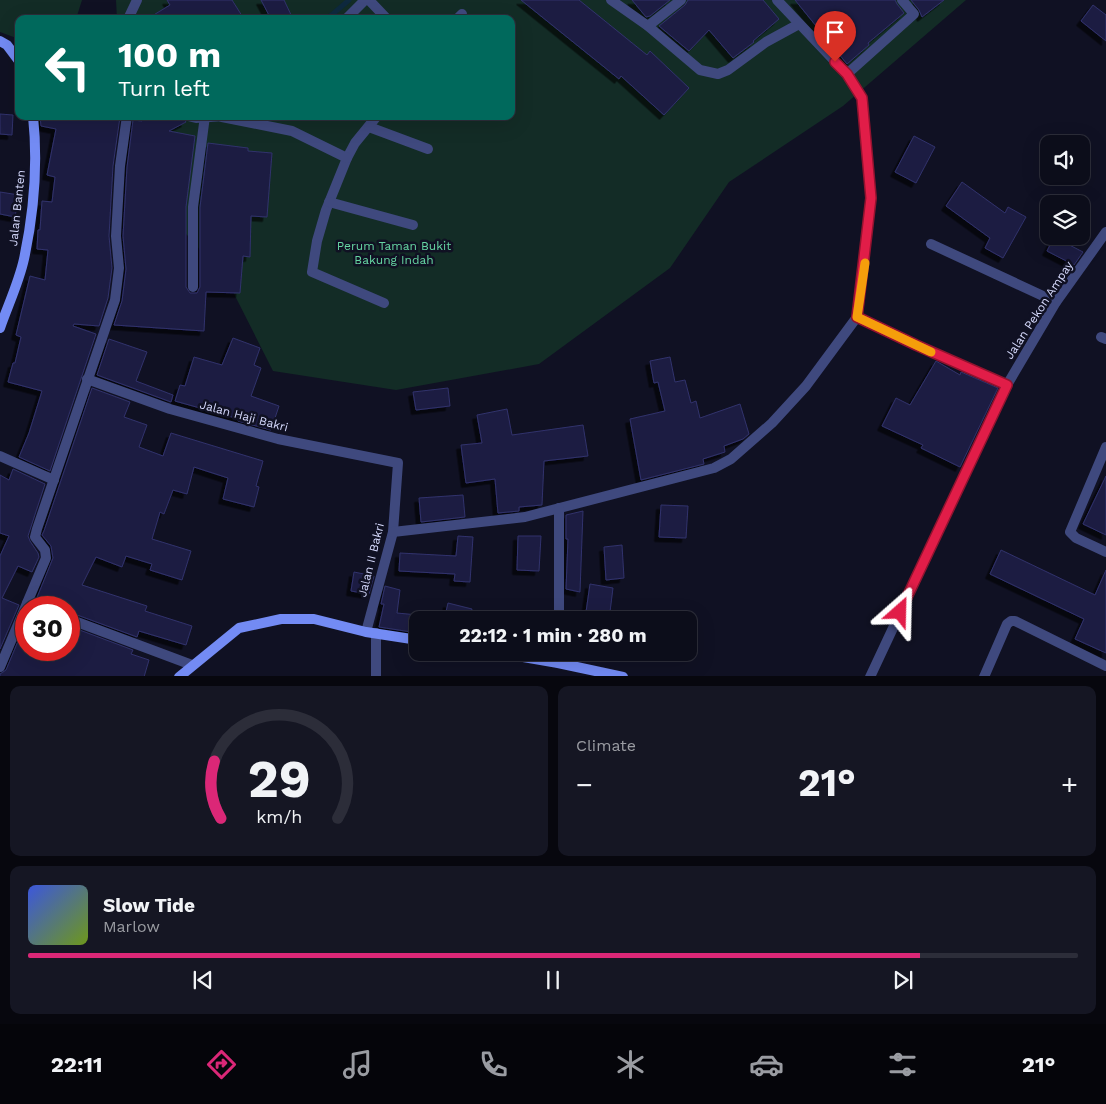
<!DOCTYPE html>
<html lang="en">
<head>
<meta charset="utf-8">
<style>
  body { margin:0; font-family:"Work Sans",sans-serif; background:#151623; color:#f1f3f6; height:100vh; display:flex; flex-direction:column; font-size:19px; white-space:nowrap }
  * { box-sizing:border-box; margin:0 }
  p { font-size:16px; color:#9a9ca2 }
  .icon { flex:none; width:28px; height:28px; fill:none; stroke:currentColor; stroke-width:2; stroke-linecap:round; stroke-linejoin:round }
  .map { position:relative; height:676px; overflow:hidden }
  .details { display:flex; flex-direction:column; gap:10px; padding:10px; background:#07070e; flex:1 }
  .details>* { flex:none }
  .top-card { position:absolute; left:15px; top:15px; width:500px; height:105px; border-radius:10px; box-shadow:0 5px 20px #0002,0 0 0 1px #2c2d39; background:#00695c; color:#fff; overflow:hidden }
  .controls { position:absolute; left:1040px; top:135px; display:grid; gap:10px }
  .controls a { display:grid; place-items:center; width:50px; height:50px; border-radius:10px; background:#0c0d1a; box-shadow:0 5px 20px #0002,0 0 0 1px #2c2d39; font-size:25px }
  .speed { position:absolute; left:15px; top:596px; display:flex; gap:10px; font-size:25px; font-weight:700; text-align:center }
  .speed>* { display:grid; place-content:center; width:65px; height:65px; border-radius:50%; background:#0c0d1a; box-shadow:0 5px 20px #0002,0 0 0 1px #2c2d39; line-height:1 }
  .speed .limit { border:8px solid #d22; background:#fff; color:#111 }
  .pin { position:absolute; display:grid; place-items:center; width:42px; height:42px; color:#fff; margin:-51px -21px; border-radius:50% 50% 50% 0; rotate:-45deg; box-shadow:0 0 5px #0007 }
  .pin .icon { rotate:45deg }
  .me { position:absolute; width:55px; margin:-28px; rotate:25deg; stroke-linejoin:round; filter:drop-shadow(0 0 4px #0008) }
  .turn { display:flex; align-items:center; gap:18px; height:105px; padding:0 20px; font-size:22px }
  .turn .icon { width:65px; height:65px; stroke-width:2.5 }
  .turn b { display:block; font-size:35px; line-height:42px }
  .big { font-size:38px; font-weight:700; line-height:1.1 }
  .details .widget { flex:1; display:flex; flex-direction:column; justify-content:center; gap:8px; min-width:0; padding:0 18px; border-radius:10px; background:#151623 }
  .details .dial { align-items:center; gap:0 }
  .dial svg { height:130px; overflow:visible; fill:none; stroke:#2c2d39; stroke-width:7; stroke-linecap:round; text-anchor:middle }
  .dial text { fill:#f1f3f6; stroke:none }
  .song { display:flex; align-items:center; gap:15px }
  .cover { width:60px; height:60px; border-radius:8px; background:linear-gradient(135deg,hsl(230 70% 55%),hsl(80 70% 35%)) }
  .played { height:5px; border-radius:2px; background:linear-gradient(90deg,#db2777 85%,#2c2d39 85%) }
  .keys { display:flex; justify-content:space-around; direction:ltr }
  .heat { display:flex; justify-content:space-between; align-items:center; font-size:28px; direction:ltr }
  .details .tiles { flex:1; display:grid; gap:10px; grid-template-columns:1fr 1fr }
  .widget:last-child { grid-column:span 2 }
  .trip { position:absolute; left:409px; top:611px; width:288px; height:50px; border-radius:10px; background:#0c0d1a; box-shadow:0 5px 20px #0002,0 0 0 1px #2c2d39; font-weight:700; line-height:50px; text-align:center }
  .tabs { display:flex; height:80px; justify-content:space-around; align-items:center; background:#05050a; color:#9a9ca2 }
  .tabs .icon { width:35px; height:35px }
  .tabs .active { color:#db2777 }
  .tabs b { font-size:22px; color:#f1f3f6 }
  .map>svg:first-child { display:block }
  .green { fill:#132c26 }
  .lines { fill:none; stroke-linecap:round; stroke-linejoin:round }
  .stream { stroke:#0e293e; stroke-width:5 }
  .building { fill:#1d1e42; stroke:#31326c; filter:url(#shadow) }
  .street { stroke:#3f497e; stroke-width:10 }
  .secondary { stroke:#738bf4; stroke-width:10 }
  .route-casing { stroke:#92132f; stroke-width:12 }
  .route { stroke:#e11d48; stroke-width:9 }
  .slow { stroke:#f59e0b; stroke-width:9 }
  .labels { text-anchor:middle; stroke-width:5; stroke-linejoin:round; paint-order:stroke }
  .street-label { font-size:12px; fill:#d5d9fc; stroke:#101123 }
  .park-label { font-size:12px; fill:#66d6a3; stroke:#101123 }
</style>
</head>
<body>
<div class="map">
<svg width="1106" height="677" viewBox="0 0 1106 677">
  <defs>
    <filter id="shadow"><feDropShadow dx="-4.5" dy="4.5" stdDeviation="0" flood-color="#0009"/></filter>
  </defs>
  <rect width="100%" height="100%" fill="#101123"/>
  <g class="green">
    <path d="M0,0H82L76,19H19V39L0,32Z"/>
    <path d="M116,0H966L843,106L729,182L670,268L539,364L396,390L273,371L227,280L148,191L131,116H511V19H117Z"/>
  </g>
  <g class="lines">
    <path class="stream" d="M327,19L349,0"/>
  </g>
  <g class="building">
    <path d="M167,0H232L244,19H147L170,5Z"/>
    <path d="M261,0H284L293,19H271Z"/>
    <path d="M521,0H579L647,55L650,51L689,88L664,115L621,76L619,79Z"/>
    <path d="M632,0H670L650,16L646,17Z"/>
    <path d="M688,0H763L779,19L753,41L754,42L733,58L709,30L689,51L659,26L685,5Z"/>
    <path d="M795,0H895L897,4L904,13L868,43L869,45L847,64Z"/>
    <path d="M911,0H944L922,17L919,10Z"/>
    <path d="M1093,5L1106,15V41L1081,21Z"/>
    <path d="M0,114L13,115L12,135L0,134Z"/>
    <path d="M40,116L120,117L113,166L109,236L112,268L108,298L99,326L74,324L73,326L96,334L50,471L19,457L29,433L42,391L8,382L13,363H15L21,337L16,335L30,276L45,280L48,250L37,249L38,230H40L42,201L52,202L55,177L47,175L56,129L41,126Z"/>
    <path d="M143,116H181L186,122L169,131L195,136L186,207V287L190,293H197L200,287V207L208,143L248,148V151L272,153L267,217L251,216L250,257L243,256L240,293L206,292L204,331L114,325L122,301L126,269L123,236L127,167L133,120L142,121Z"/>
    <path d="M914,136L935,147L916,183L895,172Z"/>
    <path d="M962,182L1005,213L1008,207L1026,217L1003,258L985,248L990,238L946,206Z"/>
    <path d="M0,192L19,195L15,217L0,214Z"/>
    <path d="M1054,237L1083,252L1074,265L1047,251Z"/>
    <path d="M233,338L260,348L254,365L261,368L251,396L279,406L271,430L238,421L239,419L175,401L180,385L185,386L194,357L222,365Z"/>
    <path d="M109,339L147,352L136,381L173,395L171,402L97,375Z"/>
    <path d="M670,357L675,382L685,380L691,403L696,401L700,418L740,404L749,434L743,439L724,446L725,452L703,459L704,464L641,480L630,419L665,411L658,382L654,383L650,361Z"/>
    <path d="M936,361L960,375L961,372L998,388L960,467L921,448L923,445L882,426L896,398L910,405Z"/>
    <path d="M92,388L130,402L124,417L147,425L139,447L163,456L171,433L263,461L256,486L259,487L254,507L223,499L228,478L194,467L187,494L173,490L164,514L160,512L152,539L191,551L182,580L150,570L152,564L126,556L122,567L96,557L82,585L147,606L145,611L192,626L186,645L139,631L137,637L69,612V608H52L36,600L53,558L51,546L42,535L44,531Z"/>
    <path d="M448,388L450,406L416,410L413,392Z"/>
    <path d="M507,409L512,435L583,425L588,456L544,461L542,505L519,507V511L498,513L495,479L466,483L461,445L482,443L477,415Z"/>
    <path d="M13,469L45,484L28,536L30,541L38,553L39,557L32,572L18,566L2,598L19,605L0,649V556L9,536L0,533V475L9,480Z"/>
    <path d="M1106,476V535L1083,524Z"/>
    <path d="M463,495L465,517L421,522L419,498Z"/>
    <path d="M661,505L688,506L686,538L659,537Z"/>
    <path d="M583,511L580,592L566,589L568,539H566V515Z"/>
    <path d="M458,536L473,537L470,582L454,581L455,574L399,571L400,553L456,556Z"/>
    <path d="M518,536H541L539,571L517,570Z"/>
    <path d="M622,545L624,578L606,580L604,547Z"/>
    <path d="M1001,550L1095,595L1106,570V653L1075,639L1084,619L990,574Z"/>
    <path d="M354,572L374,576L369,594L351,591Z"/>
    <path d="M590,584L613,588L609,620L585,619Z"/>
    <path d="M385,586L400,590L397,613L418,615V633L379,627L384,604H381Z"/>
    <path d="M448,603L472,609L469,620H444Z"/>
    <path d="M26,622V650H69V626L133,650L131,654L149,660L144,677H0V674L6,670Z"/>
  </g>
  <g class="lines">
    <g class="street">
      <path d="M369,0L387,19"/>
      <path d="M611,0L648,26L700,70L718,74L728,70L766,42L799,24"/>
      <path d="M777,0L847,74L914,14L902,0"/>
      <path d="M128,19L137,0"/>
      <path d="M346,19L365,0"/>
      <path d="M457,19L462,14"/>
      <path d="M648,26L681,0"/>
      <path d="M188,116L196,118L224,116"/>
      <path d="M377,116L355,143L347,158L326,210L317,241L312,272L384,303"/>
      <path d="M222,117L292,131L347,158"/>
      <path d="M369,127L428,149"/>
      <path d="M329,202L413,225"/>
      <path d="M931,244L1056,302"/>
      <path d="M193,287V207L205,116"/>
      <path d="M857,317L916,345L1007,385"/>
      <path d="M1101,337L1106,339"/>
      <path d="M87,379L170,409L278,439L398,463L393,532L366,632"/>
      <path d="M1106,447L1070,532L1076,538L1106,552"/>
      <path d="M0,456L54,480"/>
      <path d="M393,532L525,517L714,468L731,459L772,423L806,386L857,317L871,198L862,99L847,74"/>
      <path d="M27,603L38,608"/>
      <path d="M69,619L192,665"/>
      <path d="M559,620V508"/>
      <path d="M376,633V677"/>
      <path d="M558,663V652"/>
      <path d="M0,667L46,558L45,550L35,537L37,529L115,300L119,268L116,236L120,166L127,116"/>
      <path d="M870,677L1007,385L1056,302L1106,232"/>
      <path d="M984,677L1007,624L1011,621H1015L1106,666"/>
    </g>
    <g class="secondary">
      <path d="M0,41L7,45L19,61"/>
      <path d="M0,328C8,305 19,282 24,259C34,212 38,163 33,116"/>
      <path d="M493,652L558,663L623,677"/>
      <path d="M179,677L239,628L281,619H314L366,632L418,640"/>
    </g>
  </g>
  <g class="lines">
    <defs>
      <path id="route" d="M835,62L847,74L862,98L871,198L857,317L916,345L1007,385L900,612"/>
    </defs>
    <use href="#route" class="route-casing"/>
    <use href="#route" class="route"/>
    <path class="slow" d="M865,263L857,317L931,352"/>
  </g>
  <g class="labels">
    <g class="street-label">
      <text transform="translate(17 208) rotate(-84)" y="4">Jalan Banten</text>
      <text transform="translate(1039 310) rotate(-57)" y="4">Jalan Pekon Ampay</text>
      <text transform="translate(244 416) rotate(15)" y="4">Jalan Haji Bakri</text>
      <text transform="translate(371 560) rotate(-76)" y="4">Jalan II Bakri</text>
    </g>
    <g class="park-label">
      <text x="394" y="250">Perum Taman Bukit<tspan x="394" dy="14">Bakung Indah</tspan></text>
    </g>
  </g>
</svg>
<div class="controls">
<a><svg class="icon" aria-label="sound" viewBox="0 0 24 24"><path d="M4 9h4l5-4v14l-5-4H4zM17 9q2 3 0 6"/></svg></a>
<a><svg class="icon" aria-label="layers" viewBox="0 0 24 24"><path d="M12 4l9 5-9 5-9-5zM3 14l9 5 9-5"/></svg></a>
</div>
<div class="speed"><div class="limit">30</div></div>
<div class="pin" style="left:835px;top:62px;background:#d93025"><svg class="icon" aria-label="arrive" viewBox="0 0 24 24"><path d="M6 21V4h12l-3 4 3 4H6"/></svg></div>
<svg class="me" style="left:900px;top:612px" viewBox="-20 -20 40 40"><path d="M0-17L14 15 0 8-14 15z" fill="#e11d48" stroke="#fff" stroke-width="4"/></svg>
<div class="trip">22:12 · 1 min · 280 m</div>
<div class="top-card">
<div class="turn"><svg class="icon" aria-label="left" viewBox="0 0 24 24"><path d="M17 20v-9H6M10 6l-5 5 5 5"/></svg><div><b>100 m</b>Turn left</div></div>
</div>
</div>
<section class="details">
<div class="tiles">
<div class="widget dial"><svg viewBox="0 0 100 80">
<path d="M14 69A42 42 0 1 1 86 69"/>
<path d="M14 69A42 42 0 0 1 10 34" stroke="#db2777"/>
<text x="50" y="56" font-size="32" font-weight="700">29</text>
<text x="50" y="72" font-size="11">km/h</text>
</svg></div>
<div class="widget"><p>Climate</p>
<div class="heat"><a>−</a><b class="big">21°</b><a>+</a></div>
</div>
<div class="widget">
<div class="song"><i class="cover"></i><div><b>Slow Tide</b><p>Marlow</p></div></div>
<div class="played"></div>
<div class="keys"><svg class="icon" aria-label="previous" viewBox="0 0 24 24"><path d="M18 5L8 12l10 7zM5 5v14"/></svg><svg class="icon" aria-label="pause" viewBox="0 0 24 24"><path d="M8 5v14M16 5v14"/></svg><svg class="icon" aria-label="next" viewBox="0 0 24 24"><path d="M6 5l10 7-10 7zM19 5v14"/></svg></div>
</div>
</div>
</section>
<nav class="tabs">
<b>22:11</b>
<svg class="icon active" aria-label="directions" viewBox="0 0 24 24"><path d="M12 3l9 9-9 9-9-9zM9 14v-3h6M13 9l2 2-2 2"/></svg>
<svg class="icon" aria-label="music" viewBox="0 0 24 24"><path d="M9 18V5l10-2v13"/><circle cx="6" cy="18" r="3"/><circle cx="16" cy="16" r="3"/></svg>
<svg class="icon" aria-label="phone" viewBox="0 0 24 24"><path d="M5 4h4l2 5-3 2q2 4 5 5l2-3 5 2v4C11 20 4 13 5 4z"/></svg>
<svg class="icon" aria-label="climate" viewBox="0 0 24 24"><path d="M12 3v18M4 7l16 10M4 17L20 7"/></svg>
<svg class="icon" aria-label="car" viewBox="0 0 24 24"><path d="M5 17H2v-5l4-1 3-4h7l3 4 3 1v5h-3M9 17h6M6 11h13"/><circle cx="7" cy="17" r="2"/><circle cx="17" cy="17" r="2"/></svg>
<svg class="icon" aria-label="filters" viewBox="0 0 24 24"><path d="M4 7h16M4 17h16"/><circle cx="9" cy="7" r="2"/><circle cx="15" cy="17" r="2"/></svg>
<b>21°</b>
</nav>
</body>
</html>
